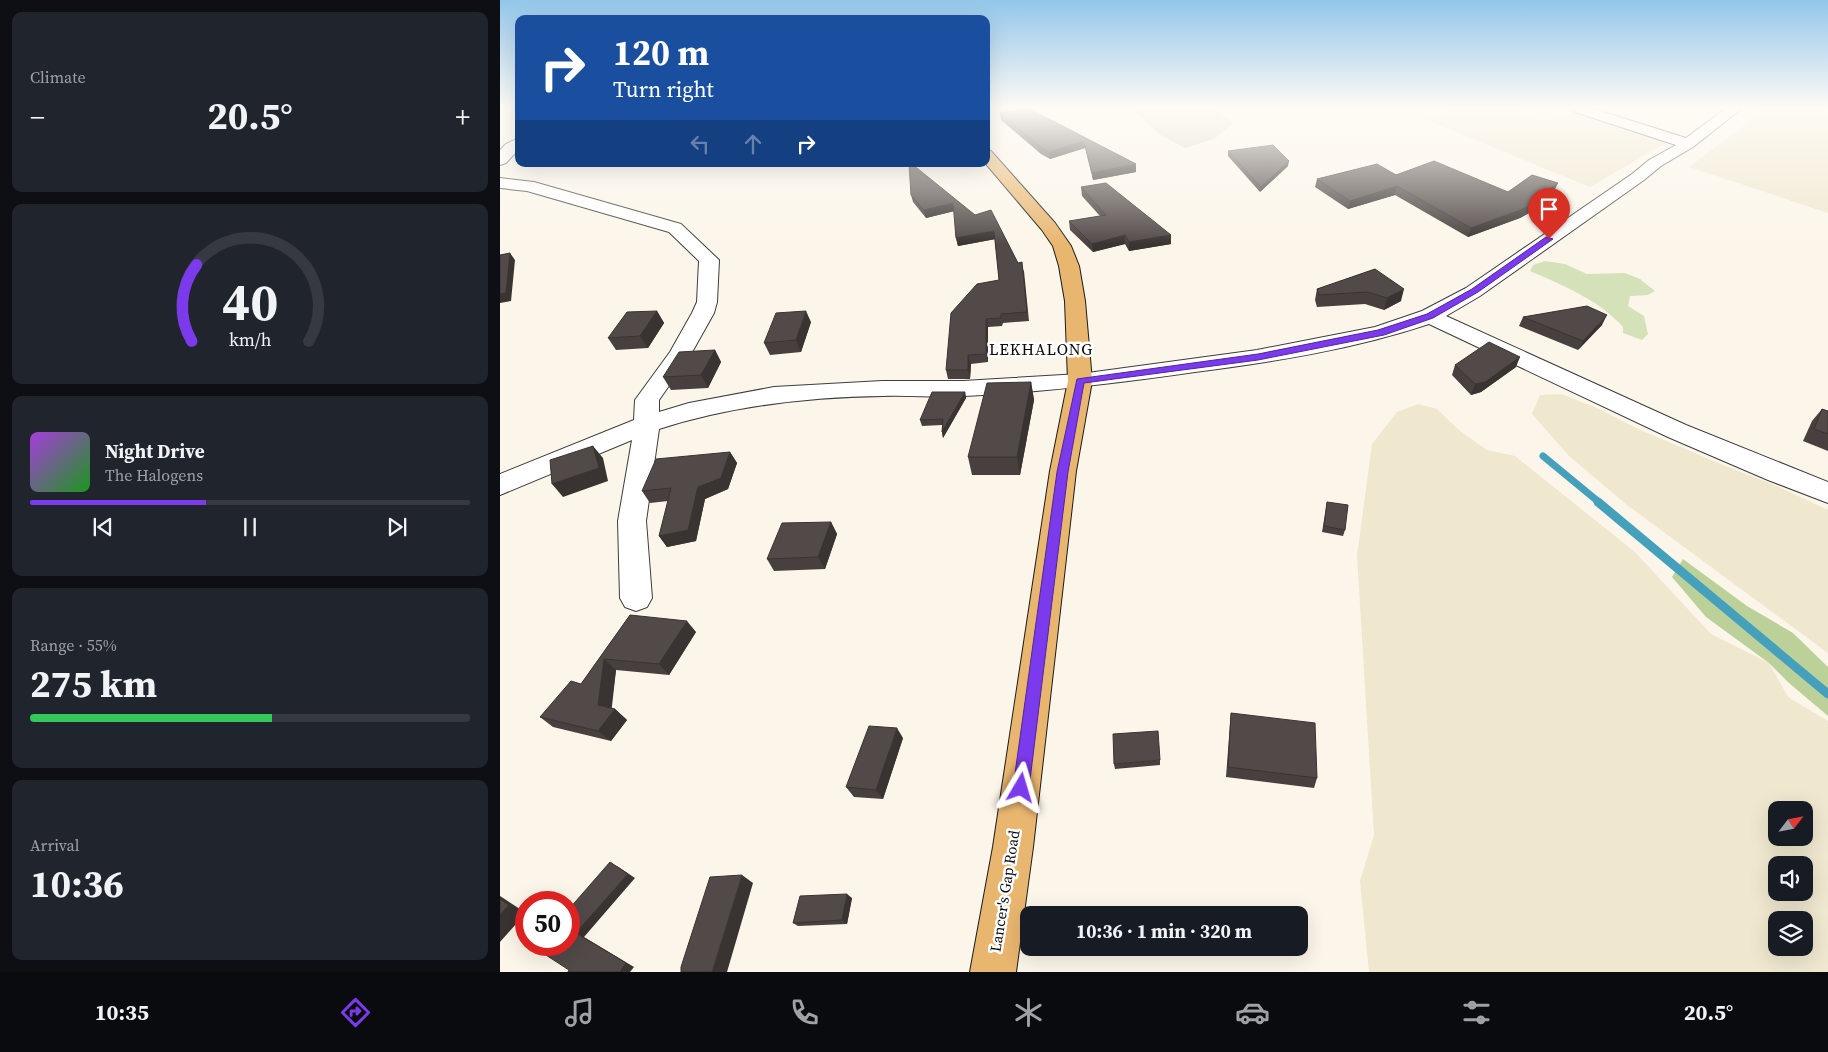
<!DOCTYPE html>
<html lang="en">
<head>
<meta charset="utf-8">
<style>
  body { margin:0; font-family:"Source Serif 4",serif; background:#20242c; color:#f1f3f6; height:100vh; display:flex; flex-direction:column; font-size:19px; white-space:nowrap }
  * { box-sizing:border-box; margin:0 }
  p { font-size:16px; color:#9ea1a6 }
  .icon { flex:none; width:28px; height:28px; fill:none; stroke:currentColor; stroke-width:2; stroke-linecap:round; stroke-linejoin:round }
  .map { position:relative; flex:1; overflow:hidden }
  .details { display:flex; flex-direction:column; gap:12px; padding:12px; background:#0d0f14; width:500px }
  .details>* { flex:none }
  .hud { position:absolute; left:15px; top:15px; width:475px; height:152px; border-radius:10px; box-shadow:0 5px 20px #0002; background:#1a4fa0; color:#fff; overflow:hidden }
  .needle { width:32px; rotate:58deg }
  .controls { position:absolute; left:1268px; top:801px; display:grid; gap:10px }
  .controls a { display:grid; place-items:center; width:45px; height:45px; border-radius:10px; background:#171b24; box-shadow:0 5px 20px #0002; font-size:25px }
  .speed { position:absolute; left:15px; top:891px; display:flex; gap:10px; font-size:25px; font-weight:700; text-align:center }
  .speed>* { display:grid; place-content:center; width:65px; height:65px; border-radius:50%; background:#171b24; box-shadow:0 5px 20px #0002; line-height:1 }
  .speed .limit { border:8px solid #d22; background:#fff; color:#111 }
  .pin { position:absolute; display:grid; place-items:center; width:42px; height:42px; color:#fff; margin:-51px -21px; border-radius:50% 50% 50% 0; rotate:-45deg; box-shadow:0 0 5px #0007 }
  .pin .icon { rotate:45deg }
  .me { position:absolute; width:55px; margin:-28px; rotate:7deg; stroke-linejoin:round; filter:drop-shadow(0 0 4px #0008) }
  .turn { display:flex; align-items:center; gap:18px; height:105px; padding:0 15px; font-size:22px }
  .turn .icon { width:65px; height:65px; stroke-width:2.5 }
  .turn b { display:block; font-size:35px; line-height:42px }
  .lanes { display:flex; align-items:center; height:48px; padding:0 15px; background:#0003; justify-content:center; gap:25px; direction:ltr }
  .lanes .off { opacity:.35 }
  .big { font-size:38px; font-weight:700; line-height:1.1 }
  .details .tile { flex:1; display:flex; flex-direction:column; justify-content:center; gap:8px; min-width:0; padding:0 18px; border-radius:10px; background:#20242c }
  .details .dial { align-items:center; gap:0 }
  .dial svg { height:130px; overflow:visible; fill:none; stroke:#363941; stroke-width:7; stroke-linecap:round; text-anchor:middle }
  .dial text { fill:#f1f3f6; stroke:none }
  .song { display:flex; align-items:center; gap:15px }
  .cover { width:60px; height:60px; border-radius:8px; background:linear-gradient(135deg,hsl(280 70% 55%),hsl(120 70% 35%)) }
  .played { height:5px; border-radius:2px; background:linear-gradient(90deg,#7c3aed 40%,#363941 40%) }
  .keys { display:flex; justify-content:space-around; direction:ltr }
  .heat { display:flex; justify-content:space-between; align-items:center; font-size:28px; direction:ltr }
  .charge { height:8px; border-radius:4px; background:linear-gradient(90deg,#34c759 55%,#363941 0) }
  .trip { position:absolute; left:520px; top:906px; width:288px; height:50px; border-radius:10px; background:#171b24; box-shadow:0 5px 20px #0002; font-weight:700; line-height:50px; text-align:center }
  .tab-bar { display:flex; height:80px; justify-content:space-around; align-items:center; background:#090b0e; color:#9ea1a6 }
  .tab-bar .icon { width:35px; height:35px }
  .tab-bar .current { color:#7c3aed }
  .tab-bar b { font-size:22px; color:#f1f3f6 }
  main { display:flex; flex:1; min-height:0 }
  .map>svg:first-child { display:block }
  .farmland { fill:#efe7ce; fill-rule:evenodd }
  .green { fill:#d5e2b9 }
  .forest { fill:#bcd19a }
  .cemetery { fill:#d6dbbf }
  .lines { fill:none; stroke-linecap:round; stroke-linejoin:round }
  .stream-far1 { stroke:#45a0bc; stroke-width:7 }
  .stream { stroke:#45a0bc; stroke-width:9 }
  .minor-casing { stroke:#3d3d3d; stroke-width:2 }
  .major-casing { stroke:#1b1b1b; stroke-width:2 }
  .minor { fill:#fff; fill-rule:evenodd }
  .major { fill:#e8b66f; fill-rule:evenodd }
  .wall { fill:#47403e }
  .shaded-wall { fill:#393432 }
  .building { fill:#524a48; stroke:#393432 }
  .route { fill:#7c3aed; stroke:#51269a }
  .labels { text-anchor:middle; stroke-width:5; stroke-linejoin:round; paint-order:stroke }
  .street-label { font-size:15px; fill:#0a0a0a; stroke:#fff }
  .neighbourhood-label { font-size:16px; letter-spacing:1px; fill:#0a0a0a; stroke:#fff }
</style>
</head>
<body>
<main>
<section class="details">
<div class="tile"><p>Climate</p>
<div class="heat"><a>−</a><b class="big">20.5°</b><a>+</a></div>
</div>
<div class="tile dial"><svg viewBox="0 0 100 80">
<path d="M14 69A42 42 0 1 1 86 69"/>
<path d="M14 69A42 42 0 0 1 17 22" stroke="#7c3aed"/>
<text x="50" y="56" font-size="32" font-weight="700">40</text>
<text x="50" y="72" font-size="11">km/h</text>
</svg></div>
<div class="tile">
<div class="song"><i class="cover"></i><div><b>Night Drive</b><p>The Halogens</p></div></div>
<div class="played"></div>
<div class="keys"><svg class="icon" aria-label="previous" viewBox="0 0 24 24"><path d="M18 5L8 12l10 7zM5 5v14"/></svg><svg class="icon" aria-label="pause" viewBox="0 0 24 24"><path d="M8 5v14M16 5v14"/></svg><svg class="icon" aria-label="next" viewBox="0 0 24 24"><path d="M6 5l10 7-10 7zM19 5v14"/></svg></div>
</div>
<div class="tile"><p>Range · 55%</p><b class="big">275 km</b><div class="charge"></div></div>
<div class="tile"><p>Arrival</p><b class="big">10:36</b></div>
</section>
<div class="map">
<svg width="1328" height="972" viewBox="0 0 1328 972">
  <rect width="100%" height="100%" fill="#fcf6ea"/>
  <g class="farmland">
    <path d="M951,109H1008L1046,121L1079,111L1169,141L1090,187L924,119Z"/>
    <path d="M1266,109H1328V213L1189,167Z"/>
    <path d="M1061,394L1097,408L1138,429L1223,465L1277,486L1328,510V653L1127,505L1069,456L1032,414L1040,395Z"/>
    <path d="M918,404L937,409L960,431L987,450L1015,456L1135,552L1211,634L1269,663L1288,697L1328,721V972H869L860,881L874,835L857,556L872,444L897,412ZM1276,810H1304V838H1276ZM1276,865H1304V892H1276ZM1276,920H1304V948H1276Z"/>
  </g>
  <path class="green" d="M1045,261L1065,264L1087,274L1125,273L1140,279L1155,291L1148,295L1130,296L1128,306L1144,316L1148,334L1142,340L1123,333V327C1099,300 1062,285 1030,271L1033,265Z"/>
  <path class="forest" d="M1183,559L1247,606L1293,633L1328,667V716L1289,683L1269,663L1206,617L1172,577Z"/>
  <path class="cemetery" d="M632,109H711L729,120L732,124L714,139L685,148L659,134Z"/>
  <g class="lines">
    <path class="stream-far1" d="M1043,456L1100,503"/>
    <path class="stream" d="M1098,502L1328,694"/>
    <defs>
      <g id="minor">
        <path d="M1073,109H1094L1186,138L1225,109H1241L1193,147L1161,166L1144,180L980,296L946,316L1186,425L1328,482V503L1268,480L1168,437L929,324C854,349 774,362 695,372C619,383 543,392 465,396C438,398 410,395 383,396C307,397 231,406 159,429L146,521L152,598L147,607L136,611L125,607L120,598L118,521L132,440L0,495V474L134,420L135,400L170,352L192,313L197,302L199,261L169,232L27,191L0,188V178L34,182L181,224L219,260L217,302L214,313L191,354L159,400V412L189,403L274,387L382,381H463L580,374L757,350L875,327L922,311L966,288L1132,174L1149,160L1176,145L1075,112Z"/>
        <path d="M19,138V149L6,163L0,165V150L6,144Z"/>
      </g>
      <path id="major" d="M486,149L491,151L555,223L571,246L579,266L585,301L592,381L576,471L533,847L516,972H470L493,847L550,471L568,381L565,301L559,266L553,246L542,230L486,164Z"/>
    </defs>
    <use href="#minor" class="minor-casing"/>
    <use href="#major" class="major-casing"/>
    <use href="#minor" class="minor"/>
    <use href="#major" class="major"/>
  </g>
  <g class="wall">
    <path d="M525,109L636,172L593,180L585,148L550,159L541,154L501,120L500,113Z"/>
    <path d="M728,151L788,166L760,192L728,156Z"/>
    <path d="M896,175L1008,192L1058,183L1054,191L1032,208L1031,212L1020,218L968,237L895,195L848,209L815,187L817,179Z"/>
    <path d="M581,187L671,235V244L629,251L625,244L593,252L570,230L569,221L600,216L582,196Z"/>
    <path d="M411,195L475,215L518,263L524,271L529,321L503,323L502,326L488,327V362L471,364L470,379H448L446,370L499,280L495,239L458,246L456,238L454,211L426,218L413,202Z"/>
    <path d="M875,269L901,301L884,310L865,304L817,307L815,300L817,289Z"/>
    <path d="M157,311L164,323L148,348L116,350L108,338Z"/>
    <path d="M1023,317L1102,325L1078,350L1019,326Z"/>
    <path d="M311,322L301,352L270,355L264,343Z"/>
    <path d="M215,350L221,362L208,388L171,390L163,377Z"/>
    <path d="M955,365L1016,367L981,392L971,395L952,375Z"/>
    <path d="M531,382L534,400L520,475H472L468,457Z"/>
    <path d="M465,392L466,398L443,438L442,432V425L422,426L420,420Z"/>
    <path d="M1322,409L1328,411V451L1303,441L1312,421Z"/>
    <path d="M230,452L237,463L228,489L205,499L196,541L167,547L159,536L168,501L150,503L142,491Z"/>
    <path d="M827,502L845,530L843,536L822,532Z"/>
    <path d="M331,522L337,534L325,569L274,571L267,559Z"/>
    <path d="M130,615L196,632L169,675L116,670L111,708L115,709L127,720L111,741L53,727L40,717L81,684Z"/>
    <path d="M731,713L817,778L814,788L726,777L730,724Z"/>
    <path d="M403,738L383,799L354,797L346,787Z"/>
    <path d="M660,760V765L615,769L614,764Z"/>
    <path d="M352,898L347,924L298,926L293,923Z"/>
  </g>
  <g class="shaded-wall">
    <path d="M584,141L585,148L550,159L549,152Z"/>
    <path d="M789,161L788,166L760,192L761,187Z"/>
    <path d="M636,164V172L593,180L592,173Z"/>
    <path d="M1058,183L1054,191L1032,208L1031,212L1020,218L968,237L971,228L1032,202Z"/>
    <path d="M897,186L895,195L848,209L850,201Z"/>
    <path d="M453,203L455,211L426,218L424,210Z"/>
    <path d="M494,231L496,239L458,246L456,238Z"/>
    <path d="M625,235V244L593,252L592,244Z"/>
    <path d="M671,235V244L629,251V242Z"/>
    <path d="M10,253L15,260L11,301L0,303V294Z"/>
    <path d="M904,289L901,301L884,310L887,298Z"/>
    <path d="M157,311L164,323L148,348L140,336Z"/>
    <path d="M306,311L311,322L301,352L296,340Z"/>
    <path d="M1107,315L1102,325L1078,350L1083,341Z"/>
    <path d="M486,319L488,327V362L486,354Z"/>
    <path d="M215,350L221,362L208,388L201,375Z"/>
    <path d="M468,355L471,364L470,379L468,370Z"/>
    <path d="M1020,357L1016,367L981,392L971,395L975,384Z"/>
    <path d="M531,382L534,400L520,475L517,457Z"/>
    <path d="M465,392L466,398L443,438L442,432Z"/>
    <path d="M93,446L103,458L108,481L63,497L52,484Z"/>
    <path d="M230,452L237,463L228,489L205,499L196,541L167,547L159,536L198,487Z"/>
    <path d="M331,522L337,534L325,569L318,557Z"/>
    <path d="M187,621L196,632L169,675L159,664Z"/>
    <path d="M104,659L116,670L111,715L115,709L127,720L111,741L98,731V705Z"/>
    <path d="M397,728L403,738L383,799L376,790Z"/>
    <path d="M117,866L135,878L84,937L134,967L130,972H120L76,933Z"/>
    <path d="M242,875L253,883L227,972H212Z"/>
    <path d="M347,894L352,898L347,924L342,920Z"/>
    <path d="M0,896L26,913L0,942Z"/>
  </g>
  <g class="building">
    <path d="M525,109H530L636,164L592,173L584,141L549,152L540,147L500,113Z"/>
    <path d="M773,145L789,161L761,187L728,151Z"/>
    <path d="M934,161L1008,192L1032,175L1058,183L1032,202L1034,203L1023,209L971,228L897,186L850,201L817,179L877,164L896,175Z"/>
    <path d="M409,164H412L475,215L491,210L518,263L522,262L527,312L501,314V318L486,319V354L468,355V370H446L451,313L477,284L499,280L494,231L456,238L453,203L424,210L411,195Z"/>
    <path d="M606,183L671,235L629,242L625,235L592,244L569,221L606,215L581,187Z"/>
    <path d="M10,253L6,293L0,294V255Z"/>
    <path d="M875,269L904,289L887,298L868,292L819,295L817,289Z"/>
    <path d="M1087,306L1107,315L1083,341L1023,317Z"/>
    <path d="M157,311L140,336L108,338L127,312Z"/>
    <path d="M306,311L296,340L264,343L276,313Z"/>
    <path d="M989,342L1020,357L985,382L975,384L955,365Z"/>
    <path d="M215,350L201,375L163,377L179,352Z"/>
    <path d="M531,382L517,457H468L487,383Z"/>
    <path d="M432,392H465L442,432L443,419L420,420Z"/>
    <path d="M1322,409L1328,411V434L1314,429Z"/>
    <path d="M93,446L99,468L52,484L50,460Z"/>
    <path d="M230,452L221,478L198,487L188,530L159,536L171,488L142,491L156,459Z"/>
    <path d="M827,502L848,505L845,530L824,526Z"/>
    <path d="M331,522L318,557L267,559L282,523Z"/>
    <path d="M130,615L187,621L159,664L104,659L98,705L115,709L98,731L40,717L71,681L81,684Z"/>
    <path d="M731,713L815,723L817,778L728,767Z"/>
    <path d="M369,726L397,728L376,790L346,787Z"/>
    <path d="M658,731L660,760L614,764L613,734Z"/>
    <path d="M110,862L128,874L76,933L126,963L120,972H68L69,970L35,948L38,945H69V909Z"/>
    <path d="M242,875L212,972H181V967L210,877Z"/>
    <path d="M347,894L342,920L293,923L300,896Z"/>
    <path d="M0,899L9,905L0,915Z"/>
  </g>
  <linearGradient id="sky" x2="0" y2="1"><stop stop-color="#93c6ea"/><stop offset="0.44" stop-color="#fefbf6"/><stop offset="1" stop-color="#fefbf6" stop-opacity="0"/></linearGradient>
  <rect width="1328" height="245" fill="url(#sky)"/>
  <path class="route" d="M1046,237L1053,239L978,292L933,318L884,335L758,360L584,383L568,472L529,788L526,793L521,795L515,793L513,788L557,472L577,379L758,354L878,330L927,314L972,289Z"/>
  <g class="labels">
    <g class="street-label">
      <text transform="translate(505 891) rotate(-81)" y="5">Lancer's Gap Road</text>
    </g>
    <g class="neighbourhood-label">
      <text x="541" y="355">LEKHALONG</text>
    </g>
  </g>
</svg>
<div class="controls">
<a><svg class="needle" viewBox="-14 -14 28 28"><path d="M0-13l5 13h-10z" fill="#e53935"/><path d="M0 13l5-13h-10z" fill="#9ea1a6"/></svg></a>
<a><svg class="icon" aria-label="sound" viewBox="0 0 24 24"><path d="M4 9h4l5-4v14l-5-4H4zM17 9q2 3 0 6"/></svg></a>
<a><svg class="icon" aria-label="layers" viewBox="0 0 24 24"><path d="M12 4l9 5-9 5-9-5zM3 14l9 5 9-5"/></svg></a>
</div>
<div class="speed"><div class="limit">50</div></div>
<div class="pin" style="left:1049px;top:239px;background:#d93025"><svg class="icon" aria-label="arrive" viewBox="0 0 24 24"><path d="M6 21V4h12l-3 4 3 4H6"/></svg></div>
<svg class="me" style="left:521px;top:788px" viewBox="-20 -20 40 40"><path d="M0-17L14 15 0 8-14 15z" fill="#7c3aed" stroke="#fff" stroke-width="4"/></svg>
<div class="trip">10:36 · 1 min · 320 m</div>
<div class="hud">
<div class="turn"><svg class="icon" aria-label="right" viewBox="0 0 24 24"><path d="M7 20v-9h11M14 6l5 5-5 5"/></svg><div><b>120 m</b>Turn right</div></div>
<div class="lanes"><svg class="icon off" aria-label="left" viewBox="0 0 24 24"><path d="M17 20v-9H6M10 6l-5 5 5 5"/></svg><svg class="icon off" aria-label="ahead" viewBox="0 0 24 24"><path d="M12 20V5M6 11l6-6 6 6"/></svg><svg class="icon" aria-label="right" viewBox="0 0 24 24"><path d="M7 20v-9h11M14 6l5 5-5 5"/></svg></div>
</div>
</div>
</main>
<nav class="tab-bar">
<b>10:35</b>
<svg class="icon current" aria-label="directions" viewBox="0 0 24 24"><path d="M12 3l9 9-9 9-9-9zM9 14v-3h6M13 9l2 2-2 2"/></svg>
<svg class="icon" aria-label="music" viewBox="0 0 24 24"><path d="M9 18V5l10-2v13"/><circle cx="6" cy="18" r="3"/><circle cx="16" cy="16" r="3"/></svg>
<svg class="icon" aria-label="phone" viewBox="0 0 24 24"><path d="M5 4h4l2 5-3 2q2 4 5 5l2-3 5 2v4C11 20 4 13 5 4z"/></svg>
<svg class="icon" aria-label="climate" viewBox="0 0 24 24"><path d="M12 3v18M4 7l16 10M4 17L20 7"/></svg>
<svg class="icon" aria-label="car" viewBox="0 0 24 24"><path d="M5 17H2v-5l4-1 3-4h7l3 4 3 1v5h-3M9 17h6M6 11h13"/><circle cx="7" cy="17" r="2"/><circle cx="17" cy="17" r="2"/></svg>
<svg class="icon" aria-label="filters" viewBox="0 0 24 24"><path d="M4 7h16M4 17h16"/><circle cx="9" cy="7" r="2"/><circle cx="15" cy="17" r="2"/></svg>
<b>20.5°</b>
</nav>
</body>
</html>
